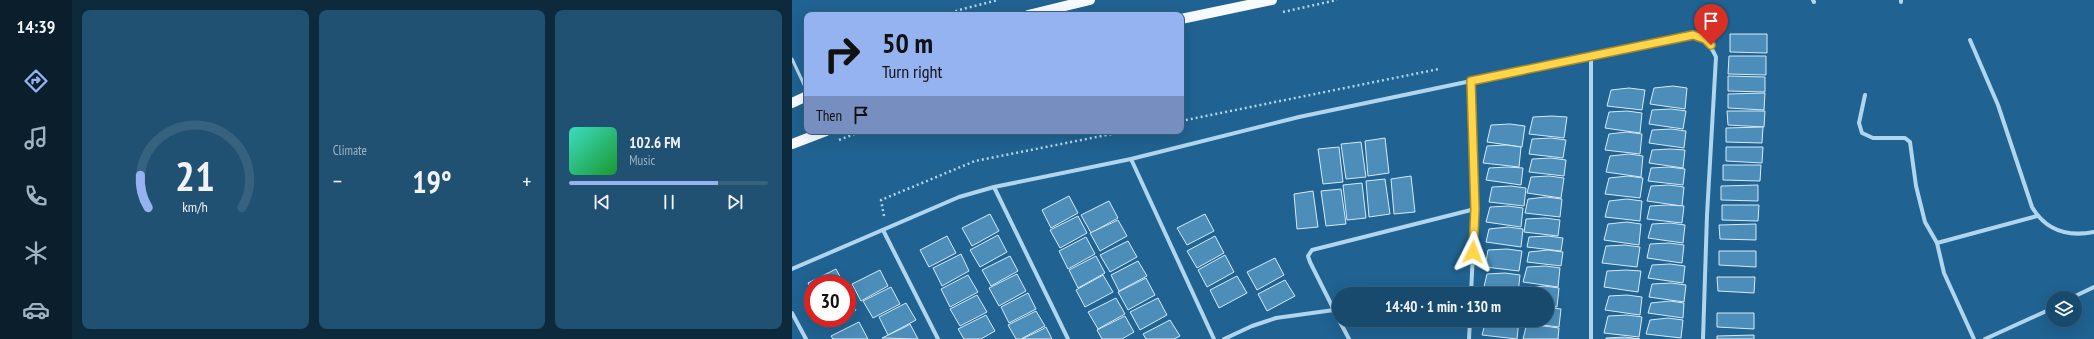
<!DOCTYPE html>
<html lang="en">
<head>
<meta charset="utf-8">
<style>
  body { margin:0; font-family:"PT Sans Narrow",sans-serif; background:#215172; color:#f1f3f6; height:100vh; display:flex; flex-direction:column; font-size:15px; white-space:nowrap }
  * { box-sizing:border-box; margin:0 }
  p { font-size:13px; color:#9fb3c2 }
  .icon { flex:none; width:22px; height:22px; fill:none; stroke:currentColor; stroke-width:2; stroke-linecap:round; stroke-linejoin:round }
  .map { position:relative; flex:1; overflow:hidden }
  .side { display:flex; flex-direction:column; gap:10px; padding:10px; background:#0d293c; width:720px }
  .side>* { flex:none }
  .top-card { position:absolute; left:12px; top:12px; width:380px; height:122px; border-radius:8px; box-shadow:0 4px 16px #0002,0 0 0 1px #366280; background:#95b2f1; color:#111; overflow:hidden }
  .buttons { position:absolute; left:1254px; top:291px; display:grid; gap:8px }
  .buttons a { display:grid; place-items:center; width:36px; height:36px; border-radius:50%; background:#184a6d; box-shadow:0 4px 16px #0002,0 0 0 1px #366280; font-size:20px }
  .speed { position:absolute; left:12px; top:275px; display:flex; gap:8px; font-size:20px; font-weight:700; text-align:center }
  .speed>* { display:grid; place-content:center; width:52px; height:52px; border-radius:50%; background:#184a6d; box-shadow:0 4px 16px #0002,0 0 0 1px #366280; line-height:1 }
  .speed .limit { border:6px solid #d22; background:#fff; color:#111 }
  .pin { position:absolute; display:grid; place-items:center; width:34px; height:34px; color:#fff; margin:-41px -17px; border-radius:50% 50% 50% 0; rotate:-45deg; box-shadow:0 0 4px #0007 }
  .pin .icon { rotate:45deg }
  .me { position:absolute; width:44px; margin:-22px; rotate:3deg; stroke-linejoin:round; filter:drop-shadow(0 0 3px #0008) }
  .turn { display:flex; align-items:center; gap:14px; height:84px; padding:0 12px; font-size:18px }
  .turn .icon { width:52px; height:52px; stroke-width:2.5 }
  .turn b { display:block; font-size:28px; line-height:34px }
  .then { display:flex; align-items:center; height:38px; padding:0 12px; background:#0003; gap:8px; font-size:15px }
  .big { font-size:30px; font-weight:700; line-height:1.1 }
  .side .card { flex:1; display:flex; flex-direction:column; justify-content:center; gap:6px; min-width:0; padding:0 14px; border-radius:8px; background:#215172 }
  .side .dial { align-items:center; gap:0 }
  .dial svg { height:104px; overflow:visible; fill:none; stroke:#366280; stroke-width:7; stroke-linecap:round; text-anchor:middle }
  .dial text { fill:#f1f3f6; stroke:none }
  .song { display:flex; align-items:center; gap:12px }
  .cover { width:48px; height:48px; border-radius:6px; background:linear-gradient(135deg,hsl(170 70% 55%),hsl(130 70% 35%)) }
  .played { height:4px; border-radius:2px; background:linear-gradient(90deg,#95b2f1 75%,#366280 75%) }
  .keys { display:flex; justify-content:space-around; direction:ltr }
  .heat { display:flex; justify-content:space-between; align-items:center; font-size:22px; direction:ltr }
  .side .tiles { flex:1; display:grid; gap:10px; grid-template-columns:repeat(3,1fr) }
  .trip { position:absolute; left:540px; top:287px; width:222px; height:40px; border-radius:20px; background:#184a6d; box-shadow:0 4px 16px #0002,0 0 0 1px #366280; font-weight:700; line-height:40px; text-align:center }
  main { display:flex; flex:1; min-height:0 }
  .tabs { display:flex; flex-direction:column; width:72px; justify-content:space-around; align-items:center; background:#0a1e2c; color:#9fb3c2 }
  .tabs .icon { width:28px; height:28px }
  .tabs .on { color:#95b2f1 }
  .tabs b { font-size:18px; color:#f1f3f6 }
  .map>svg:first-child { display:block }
  .building { fill:#4c8db9; stroke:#d6ebf9 }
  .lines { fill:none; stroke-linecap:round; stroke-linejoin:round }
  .path { stroke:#b0d5ed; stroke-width:2.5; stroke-dasharray:2 3; stroke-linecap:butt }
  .lane { stroke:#b0d5ed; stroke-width:3 }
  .street { stroke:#b0d5ed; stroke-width:4 }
  .primary { stroke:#f7fbff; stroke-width:10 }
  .route-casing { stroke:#a68a30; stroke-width:10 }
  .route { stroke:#ffd54a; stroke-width:7 }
</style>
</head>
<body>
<main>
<nav class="tabs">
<b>14:39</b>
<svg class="icon on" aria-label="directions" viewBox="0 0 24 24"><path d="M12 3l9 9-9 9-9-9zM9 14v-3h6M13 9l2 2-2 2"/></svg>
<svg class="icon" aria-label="music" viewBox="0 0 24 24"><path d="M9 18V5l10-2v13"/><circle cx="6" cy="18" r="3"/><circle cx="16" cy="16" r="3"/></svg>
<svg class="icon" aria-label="phone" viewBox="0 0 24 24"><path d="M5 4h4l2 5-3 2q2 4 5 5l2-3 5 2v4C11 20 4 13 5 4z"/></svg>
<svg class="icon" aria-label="climate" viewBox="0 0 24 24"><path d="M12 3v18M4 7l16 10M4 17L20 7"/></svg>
<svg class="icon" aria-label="car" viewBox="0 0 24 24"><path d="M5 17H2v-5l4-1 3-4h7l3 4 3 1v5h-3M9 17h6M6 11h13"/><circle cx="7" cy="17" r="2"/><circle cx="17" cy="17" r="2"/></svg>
</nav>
<section class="side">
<div class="tiles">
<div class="card dial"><svg viewBox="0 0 100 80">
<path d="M14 69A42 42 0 1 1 86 69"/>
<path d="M14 69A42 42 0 0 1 8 44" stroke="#95b2f1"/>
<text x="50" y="56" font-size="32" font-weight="700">21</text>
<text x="50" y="72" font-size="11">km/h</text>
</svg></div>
<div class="card"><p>Climate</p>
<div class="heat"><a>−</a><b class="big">19°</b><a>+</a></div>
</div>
<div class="card">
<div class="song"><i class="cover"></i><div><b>102.6 FM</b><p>Music</p></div></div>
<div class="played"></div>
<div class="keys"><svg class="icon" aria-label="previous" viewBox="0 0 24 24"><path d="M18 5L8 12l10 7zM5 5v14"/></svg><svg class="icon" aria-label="pause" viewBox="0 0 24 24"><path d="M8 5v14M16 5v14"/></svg><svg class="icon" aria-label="next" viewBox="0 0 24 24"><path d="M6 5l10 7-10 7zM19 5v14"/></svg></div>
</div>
</div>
</section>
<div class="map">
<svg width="1302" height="339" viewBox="0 0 1302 339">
  <rect width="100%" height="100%" fill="#206291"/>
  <g class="building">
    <path d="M938,34H975V53L938,52Z"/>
    <path d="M937,56H974V75L936,74Z"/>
    <path d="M936,76L973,77V92L936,91Z"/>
    <path d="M881,86L895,88L893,109L858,104L862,88Z"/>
    <path d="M837,88L853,90L850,110L815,106L819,90Z"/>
    <path d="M973,93L972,110L936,108V94Z"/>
    <path d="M879,109L894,111L891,129L857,124L860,110Z"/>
    <path d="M835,111L850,113L848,133L813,128L817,112Z"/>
    <path d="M935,111H973L972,127L936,125Z"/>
    <path d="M760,116L775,117L772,138L737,134L741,117Z"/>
    <path d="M718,124L733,126L730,147L695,142L699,125Z"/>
    <path d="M971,127L970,143L934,142V128Z"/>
    <path d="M879,129L894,131L892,148L857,143L860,130Z"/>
    <path d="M835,132L850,134L848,154L813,150L817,134Z"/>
    <path d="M593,138L597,173L576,176L573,141Z"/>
    <path d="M759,138L774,140L771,158L737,154L740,139Z"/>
    <path d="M569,142L574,177L554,179L549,144Z"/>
    <path d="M714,145L729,147L727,167L691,163L695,146Z"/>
    <path d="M547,147L551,182L531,184L526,149Z"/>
    <path d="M934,147H971L970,163L934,161Z"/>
    <path d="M878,149L893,150L891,168L857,163L860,150Z"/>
    <path d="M837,154L851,156L849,177L814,172L818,156Z"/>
    <path d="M759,158L774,160L772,176L737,172L740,159Z"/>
    <path d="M931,165H969L968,181L931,180Z"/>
    <path d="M716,167L731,168L729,185L694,180L697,168Z"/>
    <path d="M877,167L893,169L891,185L856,181L859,168Z"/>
    <path d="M619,176L623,212L602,214L599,179Z"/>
    <path d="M757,176L772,178L769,198L735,193L739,177Z"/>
    <path d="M836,176L851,178L848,198L813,194L817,178Z"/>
    <path d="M593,179L598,214L577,217L574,181Z"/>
    <path d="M570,183L574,218L555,220L551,185Z"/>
    <path d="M877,185L892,187L890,206L855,201L859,186Z"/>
    <path d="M966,185V201L929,200V186Z"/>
    <path d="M719,186L734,188L732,206L697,202L700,187Z"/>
    <path d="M549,189L554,224L534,226L529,191Z"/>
    <path d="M521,191L526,227L505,229L502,194Z"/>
    <path d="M277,196L286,213L259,228L250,210Z"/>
    <path d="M754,197L770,199L768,217L733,213L736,199Z"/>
    <path d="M835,199L850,201L848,221L813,217L817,201Z"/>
    <path d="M317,201L326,218L299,233L289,215Z"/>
    <path d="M876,205L892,206L890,223L855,219L858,206Z"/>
    <path d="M930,205H967L966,221L930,220Z"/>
    <path d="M716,206L731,208L729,227L694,222L698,207Z"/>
    <path d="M198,214L207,231L180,246L170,228Z"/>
    <path d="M413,214L422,231L395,245L385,228Z"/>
    <path d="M286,216L295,233L268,248L258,230Z"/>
    <path d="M753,218L768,220L766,236L732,232L734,219Z"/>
    <path d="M326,220L335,236L308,251L298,233Z"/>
    <path d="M835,222L849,224L847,245L812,240L816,224Z"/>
    <path d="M878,223L893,225L891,243L856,238L860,224Z"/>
    <path d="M964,224V240L928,239L927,225Z"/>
    <path d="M716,227L731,229L729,247L694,242L697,229Z"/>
    <path d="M206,235L215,252L188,267L178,250Z"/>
    <path d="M155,236L164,253L137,267L128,250Z"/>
    <path d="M423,236L432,253L405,268L395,251Z"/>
    <path d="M756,236L771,238L769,251L735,247L737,237Z"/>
    <path d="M294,237L303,254L276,269L267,251Z"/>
    <path d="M336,241L345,257L318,272L308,255Z"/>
    <path d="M877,243L892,245L890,263L855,258L858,244Z"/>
    <path d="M833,245L848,247L845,267L810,263L814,246Z"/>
    <path d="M715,249L730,251L727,271L693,267L696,250Z"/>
    <path d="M756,250L771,252L769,266L735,262L737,252Z"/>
    <path d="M927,251H964V267L927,265Z"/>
    <path d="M169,254L177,271L150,286L141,268Z"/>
    <path d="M433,255L442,272L415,287L406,270Z"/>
    <path d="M218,256L226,271L199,286L190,270Z"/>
    <path d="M304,256L313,273L286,288L277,270Z"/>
    <path d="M483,258L492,275L465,290L455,272Z"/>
    <path d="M346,261L355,276L327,291L319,275Z"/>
    <path d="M878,264L893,266L891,283L856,278L860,265Z"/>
    <path d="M754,266L768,268L766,287L731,282L735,267Z"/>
    <path d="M44,269L52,284H21V292L16,283Z"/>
    <path d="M88,270L96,286L69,301L60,284Z"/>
    <path d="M834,270L849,271L846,292L812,287L815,271Z"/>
    <path d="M713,273L728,275L726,294L691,291L695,274Z"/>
    <path d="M225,274L234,291L207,306L197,288Z"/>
    <path d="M176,275L186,292L158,307L149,289Z"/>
    <path d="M311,275L321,292L293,307L284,290Z"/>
    <path d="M445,276L455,293L427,308L418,290Z"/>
    <path d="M925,277H963L962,293L926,291Z"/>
    <path d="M354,278L363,295L336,310L326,292Z"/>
    <path d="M493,280L503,296L475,311L466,294Z"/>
    <path d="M879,283L894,285L892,302L857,297L860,284Z"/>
    <path d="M752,286L767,288L765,307L755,305V294H732L734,288Z"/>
    <path d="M99,287L108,304L81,318L71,301Z"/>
    <path d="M236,293L244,309L217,323L209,307Z"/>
    <path d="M55,294L64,310L55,316Z"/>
    <path d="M185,295L195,312L168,326L158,309Z"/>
    <path d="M835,295L850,297L848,315L813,310L817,296Z"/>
    <path d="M324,298L333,314L306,329L296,312Z"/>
    <path d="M366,298L375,315L348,330L338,312Z"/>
    <path d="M878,301L892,303L891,318L856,313L859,303Z"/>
    <path d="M114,303L124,320L96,335L87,317Z"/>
    <path d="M755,307L769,309L767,327L733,323V320H755Z"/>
    <path d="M244,311L253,326L229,339H224L216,325Z"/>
    <path d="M925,313H962V329L925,327Z"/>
    <path d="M194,315L203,331L189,339H172L166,329Z"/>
    <path d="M835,315L850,317L847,337L812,333L816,316Z"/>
    <path d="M333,316L342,332L330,339H310L305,330Z"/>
    <path d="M33,318H51L37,325Z"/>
    <path d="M876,318L891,320L889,338L854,334L858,320Z"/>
    <path d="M378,320L388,336L382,339H354L351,334Z"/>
    <path d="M694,320H727L725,339L690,335Z"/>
    <path d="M67,322L76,339H41L39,336Z"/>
    <path d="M118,324L126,339L90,338L115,326Z"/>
    <path d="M752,326L767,328L766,339H731L734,327Z"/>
    <path d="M254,327L260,339H230L251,329Z"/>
    <path d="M962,335V339H925V336Z"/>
    <path d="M833,337L848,339H814V338Z"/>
  </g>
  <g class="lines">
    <g class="path">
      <path d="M491,12L545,0"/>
      <path d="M154,15L167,10L206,0"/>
      <path d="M389,121L647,69"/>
      <path d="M47,140L70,131"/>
      <path d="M92,216L89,200L183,161L335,131"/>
    </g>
    <path class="lane" d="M0,59L15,91"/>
    <g class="street">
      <path d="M1021,0L1022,2"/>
      <path d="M1109,0V2"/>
      <path d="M1178,40L1206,105L1240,207C1254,231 1276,237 1302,232"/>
      <path d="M679,81L901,35C914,40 918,44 924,57L915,215L911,339"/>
      <path d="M1073,95L1067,123L1070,133L1081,138H1113L1118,142L1124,186L1133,222L1145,243L1152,273L1182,339"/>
      <path d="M339,159L422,339"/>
      <path d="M202,187L276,339"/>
      <path d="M91,230L146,339"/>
      <path d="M1145,243L1245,216"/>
      <path d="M0,269L167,197L202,187L339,159L507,117L679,81L683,209L679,294"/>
      <path d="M1279,298L1302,287"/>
      <path d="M542,310L518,262L516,256L520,250L683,209"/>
      <path d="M0,313L14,339"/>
      <path d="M547,320L557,339"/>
      <path d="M432,339L460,326L484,318L542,310L547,319"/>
      <path d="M677,339L678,320"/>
      <path d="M799,339V56"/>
      <path d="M1193,339L1261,308"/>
    </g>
    <g class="primary">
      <path d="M236,15L298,0"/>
      <path d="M389,19L480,0"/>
      <path d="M0,103L15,96"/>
      <path d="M0,144L34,131"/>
    </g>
  </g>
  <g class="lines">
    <defs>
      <path id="route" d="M681,252L683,209L679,81L901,35L913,39L919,45"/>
    </defs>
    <use href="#route" class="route-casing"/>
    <use href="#route" class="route"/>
  </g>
</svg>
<div class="buttons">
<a><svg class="icon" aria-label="layers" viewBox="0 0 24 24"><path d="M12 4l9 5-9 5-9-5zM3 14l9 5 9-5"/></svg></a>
</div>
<div class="speed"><div class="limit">30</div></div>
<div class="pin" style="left:919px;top:45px;background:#d93025"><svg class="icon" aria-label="arrive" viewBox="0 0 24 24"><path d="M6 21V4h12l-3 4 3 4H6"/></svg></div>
<svg class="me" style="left:681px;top:252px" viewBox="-20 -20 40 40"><path d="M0-17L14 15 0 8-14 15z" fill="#ffd54a" stroke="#fff" stroke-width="4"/></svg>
<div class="trip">14:40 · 1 min · 130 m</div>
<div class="top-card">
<div class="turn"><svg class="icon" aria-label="right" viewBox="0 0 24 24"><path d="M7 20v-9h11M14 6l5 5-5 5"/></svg><div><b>50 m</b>Turn right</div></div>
<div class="then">Then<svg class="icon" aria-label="arrive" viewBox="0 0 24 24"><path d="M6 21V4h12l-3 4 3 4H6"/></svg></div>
</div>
</div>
</main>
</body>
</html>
